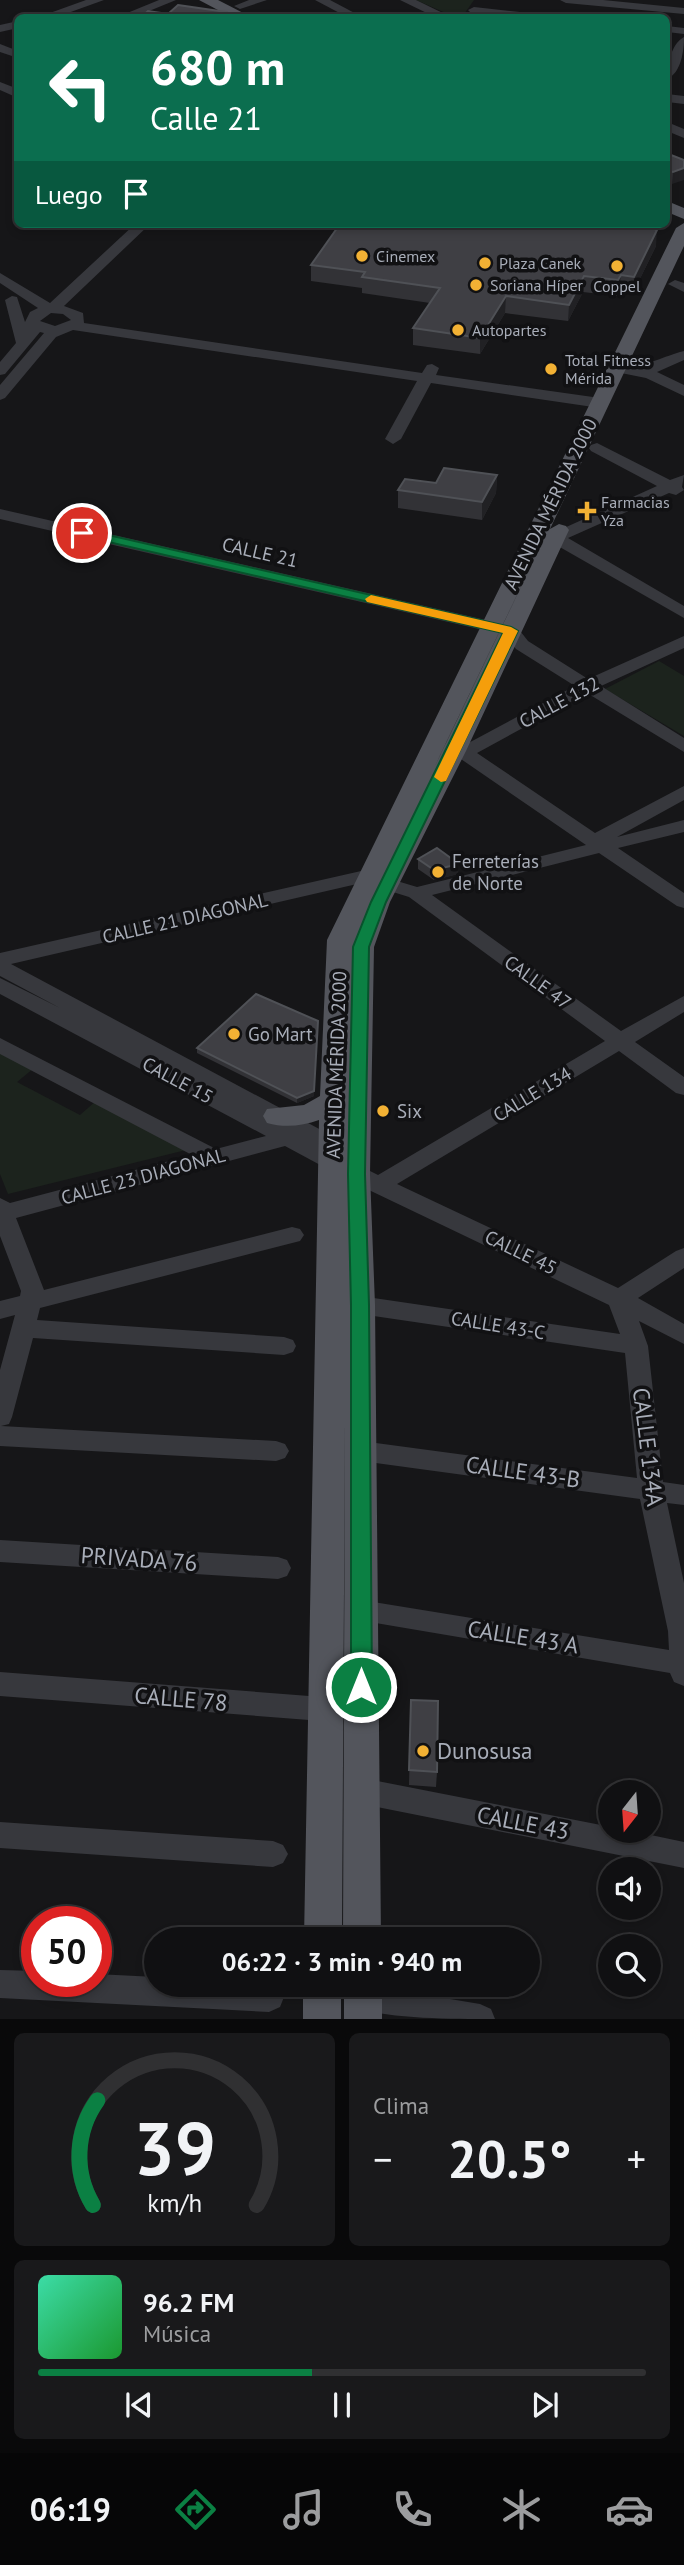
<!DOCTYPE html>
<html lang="es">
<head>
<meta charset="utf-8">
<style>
  body { margin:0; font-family:"PT Sans",sans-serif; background:#19191b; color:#f1f3f6; height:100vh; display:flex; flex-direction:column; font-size:26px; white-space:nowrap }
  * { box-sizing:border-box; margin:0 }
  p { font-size:23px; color:#9c9d9f }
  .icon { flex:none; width:38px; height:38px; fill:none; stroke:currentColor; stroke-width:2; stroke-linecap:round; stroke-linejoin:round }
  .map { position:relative; height:2019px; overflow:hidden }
  .panel { display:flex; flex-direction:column; gap:14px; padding:14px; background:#09090a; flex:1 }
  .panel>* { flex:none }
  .banner { position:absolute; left:14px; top:14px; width:656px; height:214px; border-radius:10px; box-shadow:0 4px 10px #0003,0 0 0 2px #303032; background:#0b6e4f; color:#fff; overflow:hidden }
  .needle { width:46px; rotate:197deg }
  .tools { position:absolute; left:598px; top:1780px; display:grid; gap:14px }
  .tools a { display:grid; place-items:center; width:63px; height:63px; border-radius:50%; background:#101012; box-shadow:0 4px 10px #0003,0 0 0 2px #303032; font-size:35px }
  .speed { position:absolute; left:21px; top:1906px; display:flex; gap:14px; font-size:35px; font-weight:700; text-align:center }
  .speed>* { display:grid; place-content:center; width:91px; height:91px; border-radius:50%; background:#101012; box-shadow:0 4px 10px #0003,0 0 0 2px #303032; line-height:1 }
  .speed .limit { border:10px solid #d22; background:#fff; color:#111 }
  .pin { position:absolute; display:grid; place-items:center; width:60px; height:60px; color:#fff; margin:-30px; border:4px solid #fff; border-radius:50%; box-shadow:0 2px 7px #0007 }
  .me { position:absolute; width:77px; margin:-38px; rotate:0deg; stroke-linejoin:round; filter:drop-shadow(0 0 5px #0008) }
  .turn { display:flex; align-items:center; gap:24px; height:147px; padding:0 21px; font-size:32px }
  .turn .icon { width:91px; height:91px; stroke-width:2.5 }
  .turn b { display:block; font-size:49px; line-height:60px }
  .then { display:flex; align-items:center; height:66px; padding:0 21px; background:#0003; gap:14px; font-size:26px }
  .big { font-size:52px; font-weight:600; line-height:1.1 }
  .panel .card { flex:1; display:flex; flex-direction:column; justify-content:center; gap:10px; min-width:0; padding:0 24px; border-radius:10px; background:#19191b }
  .panel .dial { align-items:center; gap:0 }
  .dial svg { height:182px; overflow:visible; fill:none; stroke:#303032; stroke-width:7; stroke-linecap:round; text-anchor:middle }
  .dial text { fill:#f1f3f6; stroke:none }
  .song { display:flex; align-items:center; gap:21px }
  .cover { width:84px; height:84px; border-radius:10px; background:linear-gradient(135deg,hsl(160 70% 55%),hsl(130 70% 35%)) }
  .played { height:7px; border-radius:4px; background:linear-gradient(90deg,#0b8043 45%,#303032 45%) }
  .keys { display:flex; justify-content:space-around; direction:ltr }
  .heat { display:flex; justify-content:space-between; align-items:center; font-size:38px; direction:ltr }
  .panel .tiles { flex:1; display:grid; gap:14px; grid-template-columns:1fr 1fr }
  .card:last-child { grid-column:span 2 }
  .trip { position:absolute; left:144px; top:1927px; width:396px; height:70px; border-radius:35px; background:#101012; box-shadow:0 4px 10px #0003,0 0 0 2px #303032; font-weight:600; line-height:70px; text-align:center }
  .tab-bar { display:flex; height:112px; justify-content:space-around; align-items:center; background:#060607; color:#9c9d9f }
  .tab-bar .icon { width:49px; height:49px }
  .tab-bar .selected { color:#0b8043 }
  .tab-bar b { font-size:32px; color:#f1f3f6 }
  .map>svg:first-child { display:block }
  .green { fill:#1c231d }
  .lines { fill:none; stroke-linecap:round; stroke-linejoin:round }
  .minor { fill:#37383d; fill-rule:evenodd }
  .major { fill:#53555c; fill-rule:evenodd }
  .wall { fill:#323236 }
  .shaded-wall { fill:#212124 }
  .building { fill:#3f3f44; stroke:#4f5156; stroke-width:2 }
  .route { fill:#0b8043; stroke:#07532c; stroke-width:2 }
  .slow { fill:#f59e0b }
  .poi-dot { fill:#f2b134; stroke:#111113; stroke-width:2.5 }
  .labels { text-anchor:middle; stroke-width:7; stroke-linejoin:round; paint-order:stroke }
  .far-poi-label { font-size:16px; fill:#a8adb8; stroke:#111113; text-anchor:start }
  .street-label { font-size:19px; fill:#a8adb8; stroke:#111113 }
  .poi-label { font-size:19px; fill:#a8adb8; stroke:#111113; text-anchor:start }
  .near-street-label { font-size:23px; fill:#a8adb8; stroke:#111113 }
  .near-poi-label { font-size:23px; fill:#a8adb8; stroke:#111113; text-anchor:start }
</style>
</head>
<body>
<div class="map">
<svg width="684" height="2019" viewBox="0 0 684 2019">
  <rect width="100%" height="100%" fill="#161618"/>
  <g class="green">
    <path d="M416,0H474L462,17L457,18Z"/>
    <path d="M659,661L684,676V736L605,689Z"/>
    <path d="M0,1050L34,1068L17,1082L80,1115L96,1101L186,1150L8,1194L0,1174Z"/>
  </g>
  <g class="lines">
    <g class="minor">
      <path d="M86,0H104L54,18H36Z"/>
      <path d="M159,0H176L132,18H115Z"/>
      <path d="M249,0H267L240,9L234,6Z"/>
      <path d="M315,0H330L364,18H349Z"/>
      <path d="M400,0H416L453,18H437Z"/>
      <path d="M560,0H603L684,8V14L566,3Z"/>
      <path d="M474,7L547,15L552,18H511L470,12L468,10Z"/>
      <path d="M18,21V28L0,32V25Z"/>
      <path d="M667,26L684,28V34L667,32Z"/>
      <path d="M684,37C684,51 681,73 667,79C667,65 671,44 684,37Z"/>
      <path d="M0,44L18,51V58L0,52Z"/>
      <path d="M0,82L18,89V98L0,90Z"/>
      <path d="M667,94L684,96V104L667,102Z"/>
      <path d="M667,122L684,129V138L667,131Z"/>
      <path d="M135,224H150L64,306L83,313L84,323L422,373L427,365L432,364L439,368L436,375L600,398L608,403L600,408L431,383L401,439L393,444L385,439L417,381L73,330L56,337L5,398L0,400V385L44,333L40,332L5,374L0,375V362L16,343L5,300L12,296L17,297L25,322L30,312L38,308L0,283V273L50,303ZM51,313L63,314L71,320L55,326L40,321Z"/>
      <path d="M675,280L684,283V292L668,284Z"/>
      <path d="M684,351V360L657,372L684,385V396L646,378L611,371L609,368L616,364C646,369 657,358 684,351Z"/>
      <path d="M597,443L670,480L684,475L682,487L684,490L676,495L669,493L568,538L684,606V618L551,542L535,539L533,536L541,531L553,533L657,486L591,451L589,448L591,445Z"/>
      <path d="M0,509L517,627L528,641L588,679L684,636V648L601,686L684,738V752L587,693L477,753L595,833L684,786V800L617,837L684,820V832L618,848L684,893V908L677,906L599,853L432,895L621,1031L684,996V1012L635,1042L684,1077V1095L676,1093L619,1051L397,1184L618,1288L676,1251L684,1248V1268L638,1298L684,1324V1344L639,1321L648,1346L663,1482L684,1485V1505L667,1503L684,1583V1686L674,1682L670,1673L352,1619L348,1611L352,1603L361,1600L669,1650L668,1631L640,1499L361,1461L352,1458L348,1451L352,1444L361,1441L637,1478L625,1353L360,1314L352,1311L348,1305L352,1299L360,1296L620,1334L609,1305L348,1180L285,1146L16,1218L44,1290L292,1227L300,1229L304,1235L300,1241L40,1308L37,1320L284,1337L293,1340L296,1346L293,1352L284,1355L33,1338L12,1417L9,1424L1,1426L276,1441L285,1444L289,1451L285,1458L276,1461L0,1446V1370L15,1315L0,1319V1301L20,1296L21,1291L0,1236V1198L10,1203L192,1155L0,1054V1038L216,1149L266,1136L0,994V978L60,1008L0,976V953L370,869L377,871L380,875L377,879L370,881L11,964L323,1131L353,1141L356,1147L353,1153L345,1155L326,1149L378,1175L605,1041L409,897L380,888L377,884L380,880L387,878L417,887L586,845L458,757L430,752L428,748L437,742L461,747L575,686L516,649L505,635L0,519Z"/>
      <path d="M0,1540L278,1557L287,1560L291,1568L287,1576L278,1579L0,1562Z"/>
      <path d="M0,1672L335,1698L345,1702L349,1710L345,1718L335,1722L0,1696Z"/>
      <path d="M362,1778L611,1827V1830H627L684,1842V1868L362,1804L352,1800L348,1791L352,1782Z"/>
      <path d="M0,1822L273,1841L283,1845L288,1854L283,1863L273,1867L0,1848Z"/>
      <path d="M0,1970L37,1971V1981H96V1974L156,1977V1984H274L280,1987L284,1997L280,2007L269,2012L0,1998Z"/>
      <path d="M360,1984L480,2004L491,2009L495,2019C449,2019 396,2019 352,2008L348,1998L352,1988Z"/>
    </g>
    <g class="major">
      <path d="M199,0H218L253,18H233Z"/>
      <path d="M667,201L684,208V219L667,212Z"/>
      <path d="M684,223V246L550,529L559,524L566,526L569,530L466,751L390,902L374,947L370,1174L375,1305L381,1939H343L345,1417L342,1939H304L319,1120C302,1126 285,1128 267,1123L263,1116L267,1109L304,1105L320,1096L327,940L676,228ZM543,541L442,751L435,766Z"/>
      <rect x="303" y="1984" width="38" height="35"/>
      <rect x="344" y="1984" width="38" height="35"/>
    </g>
  </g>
  <g class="wall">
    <path d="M667,156L684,160L672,184L667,182Z"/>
    <path d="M656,246L633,293L619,291L617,296L583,292L568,321L505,313L480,354L413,345V328L430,303L362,293V288L311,281V265Z"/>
    <path d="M497,475L496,493L482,520L398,508V490Z"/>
    <path d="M418,859L458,874L434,880L418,869Z"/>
    <path d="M197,1048L314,1096L297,1103L197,1053Z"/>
    <path d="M411,1700L437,1772L436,1787L409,1785Z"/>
  </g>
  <g class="shaded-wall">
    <path d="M226,12V18H219Z"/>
    <path d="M684,168V180L672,184L673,172Z"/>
    <path d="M657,230L656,246L633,293L634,277Z"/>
    <path d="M621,275L619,291L617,296L618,280Z"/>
    <path d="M584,276L583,292L568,321L569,305Z"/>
    <path d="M506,296L505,313L480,354V338Z"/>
    <path d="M497,475L496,493L482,520V502Z"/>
    <path d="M459,864L458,874L434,880V870Z"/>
    <path d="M318,1021L314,1096L297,1103V1098Z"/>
  </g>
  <g class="building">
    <path d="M178,5L226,12L219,18H140L148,11L168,14Z"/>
    <path d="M671,155L684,160V168L673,172L667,170V156Z"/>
    <path d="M340,224H635L647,226L657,230L634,277L621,275L618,280L584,276L569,305L506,296L480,338L413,328L440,288L362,277L365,272L311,265Z"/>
    <path d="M444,468L497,475L482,502L398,490L405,479L436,483Z"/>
    <path d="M437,848L459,864L434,870L418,859Z"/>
    <path d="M256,994L318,1021L314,1091L297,1098L197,1048Z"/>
    <path d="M411,1700L438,1701L437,1772L409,1770Z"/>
  </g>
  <path class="route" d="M82,529L511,627L518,631L386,902L369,947L365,1174L369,1305L372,1687L369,1694L361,1696L354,1694L351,1687V1305L348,1174L353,947L371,902L503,633L78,535V530Z"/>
  <path class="slow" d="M371,595L511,627L518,631L446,781L441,782L434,777L503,633L367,602L365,599Z"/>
  <g class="poi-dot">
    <circle cx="362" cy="256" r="7"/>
    <circle cx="485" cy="263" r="7"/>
    <circle cx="617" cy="266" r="7"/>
    <circle cx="476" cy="285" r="7"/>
    <circle cx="458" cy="330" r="7"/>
    <circle cx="551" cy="369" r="7"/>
    <path d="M583.5 500.5h7v7h7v7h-7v7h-7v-7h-7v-7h7z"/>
    <circle cx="438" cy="872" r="7"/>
    <circle cx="234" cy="1034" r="7"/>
    <circle cx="383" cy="1111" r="7"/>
    <circle cx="423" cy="1751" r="7"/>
  </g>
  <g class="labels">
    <g class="far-poi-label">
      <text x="376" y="262">Cinemex</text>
      <text x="499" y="269">Plaza Canek</text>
      <text x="490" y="291">Soriana Híper</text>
      <text x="617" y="292" text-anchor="middle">Coppel</text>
      <text x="472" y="336">Autopartes</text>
      <text x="565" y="366">Total Fitness<tspan x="565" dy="18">Mérida</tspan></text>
      <text x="601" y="508">Farmacias<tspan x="601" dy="18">Yza</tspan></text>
    </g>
    <g class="street-label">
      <text transform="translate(550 504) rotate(-64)" y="7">AVENIDA MÉRIDA 2000</text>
      <text transform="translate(260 552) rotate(13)" y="7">CALLE 21</text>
      <text transform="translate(559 702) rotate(-28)" y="7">CALLE 132</text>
      <text transform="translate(185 918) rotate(-13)" y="7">CALLE 21 DIAGONAL</text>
      <text transform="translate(538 982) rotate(36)" y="7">CALLE 47</text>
      <text transform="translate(336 1065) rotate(-88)" y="7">AVENIDA MÉRIDA 2000</text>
      <text transform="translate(178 1080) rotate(28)" y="7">CALLE 15</text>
      <text transform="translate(532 1094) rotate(-31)" y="7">CALLE 134</text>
      <text transform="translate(143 1176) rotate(-15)" y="7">CALLE 23 DIAGONAL</text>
      <text transform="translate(521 1252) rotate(26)" y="7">CALLE 45</text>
      <text transform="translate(498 1325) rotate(9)" y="7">CALLE 43-C</text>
    </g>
    <g class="poi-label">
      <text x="452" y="868">Ferreterías<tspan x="452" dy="22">de Norte</tspan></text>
      <text x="248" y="1041">Go Mart</text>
      <text x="397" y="1118">Six</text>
    </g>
    <g class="near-street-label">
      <text transform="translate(648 1447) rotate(83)" y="8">CALLE 134A</text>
      <text transform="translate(523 1472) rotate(8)" y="8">CALLE 43-B</text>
      <text transform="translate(139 1559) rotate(4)" y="8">PRIVADA 76</text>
      <text transform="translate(523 1637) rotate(9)" y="8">CALLE 43 A</text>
      <text transform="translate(181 1699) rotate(5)" y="8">CALLE 78</text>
      <text transform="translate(523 1823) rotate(11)" y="8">CALLE 43</text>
    </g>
    <g class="near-poi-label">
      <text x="437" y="1759">Dunosusa</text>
    </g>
  </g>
</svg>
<div class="tools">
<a><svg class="needle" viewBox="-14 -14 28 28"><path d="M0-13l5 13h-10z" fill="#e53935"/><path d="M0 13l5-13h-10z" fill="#9c9d9f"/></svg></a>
<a><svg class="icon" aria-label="sound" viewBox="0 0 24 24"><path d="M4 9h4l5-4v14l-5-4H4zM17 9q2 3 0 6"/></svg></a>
<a><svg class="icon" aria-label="search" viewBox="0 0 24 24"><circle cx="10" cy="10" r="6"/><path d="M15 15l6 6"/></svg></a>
</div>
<div class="speed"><div class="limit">50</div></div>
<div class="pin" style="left:82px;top:533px;background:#d93025"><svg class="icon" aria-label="arrive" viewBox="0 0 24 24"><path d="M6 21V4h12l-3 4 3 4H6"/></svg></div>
<svg class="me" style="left:361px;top:1687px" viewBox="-20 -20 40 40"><circle r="17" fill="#0b8043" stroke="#fff" stroke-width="3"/><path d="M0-11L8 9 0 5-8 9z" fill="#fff"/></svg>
<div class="trip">06:22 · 3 min · 940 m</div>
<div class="banner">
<div class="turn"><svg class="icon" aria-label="left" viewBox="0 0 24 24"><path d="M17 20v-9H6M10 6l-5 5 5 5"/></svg><div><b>680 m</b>Calle 21</div></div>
<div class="then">Luego<svg class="icon" aria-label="arrive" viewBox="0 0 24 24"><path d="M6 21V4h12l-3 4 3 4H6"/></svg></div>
</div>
</div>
<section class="panel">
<div class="tiles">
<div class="card dial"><svg viewBox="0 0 100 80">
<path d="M14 69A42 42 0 1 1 86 69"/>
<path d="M14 69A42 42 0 0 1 16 23" stroke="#0b8043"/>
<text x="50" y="56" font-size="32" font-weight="700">39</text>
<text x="50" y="72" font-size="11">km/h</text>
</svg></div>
<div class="card"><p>Clima</p>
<div class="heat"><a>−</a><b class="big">20.5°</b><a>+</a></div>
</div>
<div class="card">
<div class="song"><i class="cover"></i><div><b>96.2 FM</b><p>Música</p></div></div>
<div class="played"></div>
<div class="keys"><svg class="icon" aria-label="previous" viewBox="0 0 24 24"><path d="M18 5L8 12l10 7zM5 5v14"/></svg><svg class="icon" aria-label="pause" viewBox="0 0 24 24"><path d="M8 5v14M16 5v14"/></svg><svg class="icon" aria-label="next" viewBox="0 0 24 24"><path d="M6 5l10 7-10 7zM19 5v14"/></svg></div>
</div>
</div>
</section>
<nav class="tab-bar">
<b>06:19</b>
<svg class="icon selected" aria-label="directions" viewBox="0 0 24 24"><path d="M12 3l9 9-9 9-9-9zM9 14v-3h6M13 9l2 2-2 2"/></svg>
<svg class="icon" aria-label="music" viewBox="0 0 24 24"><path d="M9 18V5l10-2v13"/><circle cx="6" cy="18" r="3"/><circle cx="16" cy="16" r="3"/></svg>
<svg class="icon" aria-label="phone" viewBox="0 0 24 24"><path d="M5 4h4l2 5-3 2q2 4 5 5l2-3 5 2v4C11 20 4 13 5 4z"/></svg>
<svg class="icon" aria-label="climate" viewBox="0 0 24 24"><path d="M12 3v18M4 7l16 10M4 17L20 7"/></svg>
<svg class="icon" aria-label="car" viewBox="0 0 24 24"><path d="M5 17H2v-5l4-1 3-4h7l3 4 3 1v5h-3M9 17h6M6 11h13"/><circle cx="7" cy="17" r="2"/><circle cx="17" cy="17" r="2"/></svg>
</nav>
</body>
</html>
